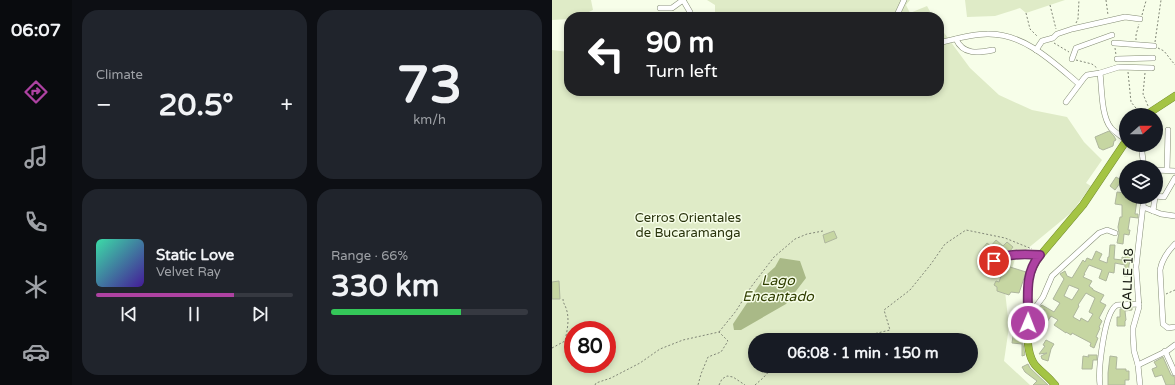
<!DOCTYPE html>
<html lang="en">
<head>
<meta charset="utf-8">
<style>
  body { margin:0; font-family:"Varela Round",sans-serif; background:#20242c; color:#f1f3f6; height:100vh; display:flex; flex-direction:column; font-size:15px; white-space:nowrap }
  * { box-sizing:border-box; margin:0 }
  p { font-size:13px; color:#9ea1a6 }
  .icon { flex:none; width:22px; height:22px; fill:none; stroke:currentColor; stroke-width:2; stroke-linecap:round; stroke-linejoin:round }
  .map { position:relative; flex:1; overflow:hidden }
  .sheet { display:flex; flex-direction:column; gap:10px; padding:10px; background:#0d0f14; width:480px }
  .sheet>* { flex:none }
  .hud { position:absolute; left:12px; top:12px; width:380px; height:84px; border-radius:16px; box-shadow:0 2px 6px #0003; background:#202124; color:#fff; overflow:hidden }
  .needle { width:26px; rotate:69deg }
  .buttons { position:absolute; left:567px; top:108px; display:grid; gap:8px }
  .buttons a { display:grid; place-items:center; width:44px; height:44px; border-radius:50%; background:#171b24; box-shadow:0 2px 6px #0003; font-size:20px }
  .speed { position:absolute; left:12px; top:321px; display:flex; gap:8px; font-size:20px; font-weight:700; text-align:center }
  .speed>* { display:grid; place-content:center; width:52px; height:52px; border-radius:50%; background:#171b24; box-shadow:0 2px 6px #0003; line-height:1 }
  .speed .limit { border:6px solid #d22; background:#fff; color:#111 }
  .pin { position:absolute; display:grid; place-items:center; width:34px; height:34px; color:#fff; margin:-17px; border:2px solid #fff; border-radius:50%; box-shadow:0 1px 4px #0007 }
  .me { position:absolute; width:44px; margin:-22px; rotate:1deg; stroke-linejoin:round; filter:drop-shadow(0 0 3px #0008) }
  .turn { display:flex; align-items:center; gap:14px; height:84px; padding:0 16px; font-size:18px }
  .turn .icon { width:52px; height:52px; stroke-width:2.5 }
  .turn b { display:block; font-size:28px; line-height:34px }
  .big { font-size:30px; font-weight:700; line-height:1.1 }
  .sheet .tile { flex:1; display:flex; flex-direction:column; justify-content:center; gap:6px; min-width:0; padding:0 14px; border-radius:16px; background:#20242c }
  .sheet .dial { align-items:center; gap:0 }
  .dial b { font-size:52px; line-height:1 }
  .song { display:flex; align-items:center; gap:12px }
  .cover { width:48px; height:48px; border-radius:6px; background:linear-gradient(135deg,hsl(160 70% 55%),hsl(260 70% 35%)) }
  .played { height:4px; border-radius:2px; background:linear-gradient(90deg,#ae42a2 70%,#363941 70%) }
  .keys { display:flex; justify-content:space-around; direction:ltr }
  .heat { display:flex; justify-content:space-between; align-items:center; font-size:22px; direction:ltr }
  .charge { height:6px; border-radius:3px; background:linear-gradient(90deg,#34c759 66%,#363941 0) }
  .sheet .tiles { flex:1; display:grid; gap:10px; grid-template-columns:repeat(2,1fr) }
  .trip { position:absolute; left:196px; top:333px; width:230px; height:40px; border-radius:20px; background:#171b24; box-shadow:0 2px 6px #0003; font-weight:700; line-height:40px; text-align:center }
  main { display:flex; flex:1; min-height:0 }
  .tabs { display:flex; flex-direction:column; width:72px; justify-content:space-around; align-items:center; background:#090b0e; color:#9ea1a6 }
  .tabs .icon { width:28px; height:28px }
  .tabs .current { color:#ae42a2 }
  .tabs b { font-size:18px; color:#f1f3f6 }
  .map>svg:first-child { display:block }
  .green { fill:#dfebc7; fill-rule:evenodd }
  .water { fill:#a9b987 }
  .building { fill:#c6d6a2; stroke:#aeb69d; fill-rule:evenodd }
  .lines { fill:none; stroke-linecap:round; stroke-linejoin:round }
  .minor-casing { stroke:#848c74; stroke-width:6 }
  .highway-casing { stroke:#728832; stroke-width:8 }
  .path { stroke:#818677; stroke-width:1; stroke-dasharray:2 2; stroke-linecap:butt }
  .minor { stroke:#fff; stroke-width:5 }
  .highway { stroke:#a4c444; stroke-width:7 }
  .route-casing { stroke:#712b69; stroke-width:10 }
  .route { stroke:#ae42a2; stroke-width:7 }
  .labels { text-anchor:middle; stroke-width:3; stroke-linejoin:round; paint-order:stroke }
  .park-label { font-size:13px; fill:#29330c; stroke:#f7fee9 }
  .street-label { font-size:13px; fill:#161910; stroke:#f7fee9 }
  .water-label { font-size:14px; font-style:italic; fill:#303e01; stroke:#f7fee9 }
</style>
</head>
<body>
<main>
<nav class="tabs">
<b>06:07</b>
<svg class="icon current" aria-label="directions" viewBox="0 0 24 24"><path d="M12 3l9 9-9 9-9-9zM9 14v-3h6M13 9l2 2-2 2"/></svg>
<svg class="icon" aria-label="music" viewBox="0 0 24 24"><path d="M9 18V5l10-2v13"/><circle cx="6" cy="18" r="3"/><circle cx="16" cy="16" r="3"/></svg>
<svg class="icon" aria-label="phone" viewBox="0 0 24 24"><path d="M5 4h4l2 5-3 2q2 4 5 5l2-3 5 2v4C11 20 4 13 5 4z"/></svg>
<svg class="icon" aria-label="climate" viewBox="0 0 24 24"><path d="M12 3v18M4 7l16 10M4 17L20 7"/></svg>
<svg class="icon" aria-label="car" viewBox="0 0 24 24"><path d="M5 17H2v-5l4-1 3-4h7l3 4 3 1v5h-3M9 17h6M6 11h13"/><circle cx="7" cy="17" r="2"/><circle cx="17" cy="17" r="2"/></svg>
</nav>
<section class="sheet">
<div class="tiles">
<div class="tile"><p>Climate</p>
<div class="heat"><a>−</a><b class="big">20.5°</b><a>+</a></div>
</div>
<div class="tile dial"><b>73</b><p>km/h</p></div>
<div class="tile">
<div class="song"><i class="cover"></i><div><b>Static Love</b><p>Velvet Ray</p></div></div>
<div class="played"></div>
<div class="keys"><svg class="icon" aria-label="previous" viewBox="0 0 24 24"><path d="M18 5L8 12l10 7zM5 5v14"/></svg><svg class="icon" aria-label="pause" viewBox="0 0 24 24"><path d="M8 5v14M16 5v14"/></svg><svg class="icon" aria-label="next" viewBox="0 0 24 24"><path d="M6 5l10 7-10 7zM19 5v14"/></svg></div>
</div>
<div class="tile"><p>Range · 66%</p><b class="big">330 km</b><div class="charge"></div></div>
</div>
</section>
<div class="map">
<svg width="623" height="385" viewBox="0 0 623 385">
  <rect width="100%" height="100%" fill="#f7fee9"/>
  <g class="green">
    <path d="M0,0H39L41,10L26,17H17V19L0,20Z"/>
    <path d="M155,0H358L354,5L358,13L375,6L381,17H163V5Z"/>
    <path d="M413,0H513L474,13L468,8L443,16L415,17Z"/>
    <path d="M387,26L418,68L447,95L480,110L515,117L532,142L550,160L534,183L539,186L520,212L463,259L453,291L457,327L452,361L478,385H0V50L17,52V91H387ZM21,330H55V364H21ZM203,340H419V366H203Z"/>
  </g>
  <path class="water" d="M228,258L248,261L254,278L234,304L189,330H182L181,324L213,276L223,267Z"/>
  <g class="building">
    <path d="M557,131L562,136L564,140L562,141L561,146L551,150L547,148L543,137Z"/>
    <path d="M564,177L573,182L571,185L568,183L563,190L558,186Z"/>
    <path d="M565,192L574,193V198L585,200L583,214H586V218L578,217L576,230H578L577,235L572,234L571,244L565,243L567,233L566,227L568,217H570V205L563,204Z"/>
    <path d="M282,231L285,238L273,243L271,235Z"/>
    <path d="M444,240L451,246L455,242L461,247L458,251H456L452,248L448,252L444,249L436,260L427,253L435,243L439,246Z"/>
    <path d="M558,245H563L562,259L570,260V257L573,258L574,251L580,252L577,265L576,276H572L573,265L563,263L562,273L557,272L554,281L547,278L550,270L537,265L532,274H533L531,277L540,281L537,286L541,289V290L552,295L548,302L554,305L547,318L550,321L547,327L548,328L544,337L546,338L542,348L538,346L539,343L520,333L519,335L514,332V333L502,325L506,320L499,316L495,322L488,318L493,310L487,308L490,305L502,312L508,303L501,299L512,279L508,274L513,271L515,276L520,278L531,260L533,262L535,258L540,260L544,251L550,254L547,260L555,263L556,257H557ZM517,285L527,289L520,300L512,296ZM534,293L543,298L537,312L541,314L536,322L529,318L528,321L521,317L527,306L526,305Z"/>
    <path d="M458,267L474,272L467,293L459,292L457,295L445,291V287L442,285L444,281L447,282L452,268Z"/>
    <path d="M7,281L8,299H0V282Z"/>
    <path d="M580,308V310L573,311L574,320L573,321V326H565V317H568V309Z"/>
    <path d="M465,327H471V344L473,355L470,356V344L460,343L461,336L465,337Z"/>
    <path d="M494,340L502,344L499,349L496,361L490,359L489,356L495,353L487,354L493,346L491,345Z"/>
    <path d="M536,355H545V360H541L540,369H530L531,356L537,357Z"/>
    <path d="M558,356L565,357L564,369H574V371H577V380H573V385H556V373Z"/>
    <path d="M611,357L619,375L623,377V385H614L610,375L603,377L600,369L605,367L602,362Z"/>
    <path d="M476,364L478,368L496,385H481L485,381L473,372L470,367Z"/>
  </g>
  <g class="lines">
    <defs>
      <g id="minor">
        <path d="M131,0L138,12"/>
        <path d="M108,8H120L131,0"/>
        <path d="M344,17L352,0"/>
        <path d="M404,39C411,55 426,53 441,50"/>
        <path d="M387,43C403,39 419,34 435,34C472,33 501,62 527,84"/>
        <path d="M562,43L602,46"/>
        <path d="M484,50L490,41L501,38L505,34L520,29L573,17L588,19"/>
        <path d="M520,59L524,48L560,35"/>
        <path d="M565,59L601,58"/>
        <path d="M548,73C550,88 549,116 559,128C563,132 569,136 574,140"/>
        <path d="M514,102L532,78L535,75L548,73L567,67L600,68"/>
        <path d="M589,145L592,167"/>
        <path d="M604,170L623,171"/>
        <path d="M615,170L616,130"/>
        <path d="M604,196L612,197L623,178"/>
        <path d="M591,207L609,214L623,216"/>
        <path d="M601,211L603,197"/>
        <path d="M623,244C615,252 610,259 608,270L611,324L616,328L623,327"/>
        <path d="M432,271L442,261L450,256L473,254L488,255"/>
        <path d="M477,314L482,309L491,297L500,276L547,233L555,230L563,233"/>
        <path d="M613,351L623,373"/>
        <path d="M586,365L615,351L623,345"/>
        <path d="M548,385C546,371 552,311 565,305L587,304"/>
        <path d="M588,385L586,365L582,351L581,335V328L587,307L584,267L592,197"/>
      </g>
      <g id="highway">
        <path d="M594,115L623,96"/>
        <path d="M503,385C489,367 479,370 476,344V283C478,274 481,265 487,257L531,205L574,141"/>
      </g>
    </defs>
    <use href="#minor" class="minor-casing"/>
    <use href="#highway" class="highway-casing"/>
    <g class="path">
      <path d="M554,0L556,15"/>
      <path d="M498,5L504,29"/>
      <path d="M474,13L478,29L486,37"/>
      <path d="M590,15L594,1V0"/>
      <path d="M524,23L526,19L527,0"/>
      <path d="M584,40V35L587,24"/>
      <path d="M603,42L609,0"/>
      <path d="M502,43L517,52"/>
      <path d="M563,48L564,55"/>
      <path d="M606,48L612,51L623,65"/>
      <path d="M524,60L540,64L545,68"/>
      <path d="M576,72L579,102L588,113"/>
      <path d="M593,73L591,94L596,106"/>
      <path d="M614,294L623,290"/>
      <path d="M167,332L184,311L199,287L222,257L243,239L255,234L271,231"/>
      <path d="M264,340L276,335L290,340"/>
      <path d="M316,340L317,335L338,330L332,310L358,290L379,264L393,244L414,230L453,238L480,249"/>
      <path d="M0,348L13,341C15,331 18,319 14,308C13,305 11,303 11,299"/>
      <path d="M300,366L304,371H314V366"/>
      <path d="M43,385L44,383L59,378L88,363L108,349L131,340L167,332L176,341L169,352L156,357L149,374L146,385"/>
      <path d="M167,385L170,379L175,376L181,377L193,385"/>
      <path d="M203,385L211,378L222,366"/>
    </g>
    <use href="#minor" class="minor"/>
    <use href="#highway" class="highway"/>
  </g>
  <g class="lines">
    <defs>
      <path id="route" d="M442,261C453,253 475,254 488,255C471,274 477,300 476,323"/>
    </defs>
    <use href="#route" class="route-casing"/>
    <use href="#route" class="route"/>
  </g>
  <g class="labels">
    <g class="park-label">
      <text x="136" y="222">Cerros Orientales<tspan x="136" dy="15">de Bucaramanga</tspan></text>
    </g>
    <g class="street-label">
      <text transform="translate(575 279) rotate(-88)" y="5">CALLE 18</text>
    </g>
    <g class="water-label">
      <text x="226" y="285">Lago<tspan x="226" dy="16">Encantado</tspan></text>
    </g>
  </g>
</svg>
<div class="buttons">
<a><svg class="needle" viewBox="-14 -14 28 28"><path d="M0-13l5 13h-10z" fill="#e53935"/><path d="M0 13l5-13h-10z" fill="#9ea1a6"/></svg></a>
<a><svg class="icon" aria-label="layers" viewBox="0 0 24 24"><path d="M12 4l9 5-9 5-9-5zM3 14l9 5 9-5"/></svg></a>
</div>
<div class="speed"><div class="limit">80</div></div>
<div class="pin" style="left:442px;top:261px;background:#d93025"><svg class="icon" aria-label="arrive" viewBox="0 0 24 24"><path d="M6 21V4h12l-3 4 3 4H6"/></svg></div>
<svg class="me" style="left:476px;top:323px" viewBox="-20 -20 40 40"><circle r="17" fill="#ae42a2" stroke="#fff" stroke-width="3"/><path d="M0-11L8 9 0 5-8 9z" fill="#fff"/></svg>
<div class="trip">06:08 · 1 min · 150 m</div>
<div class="hud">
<div class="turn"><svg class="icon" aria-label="left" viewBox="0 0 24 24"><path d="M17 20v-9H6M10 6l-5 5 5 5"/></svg><div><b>90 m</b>Turn left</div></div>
</div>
</div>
</main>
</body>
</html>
